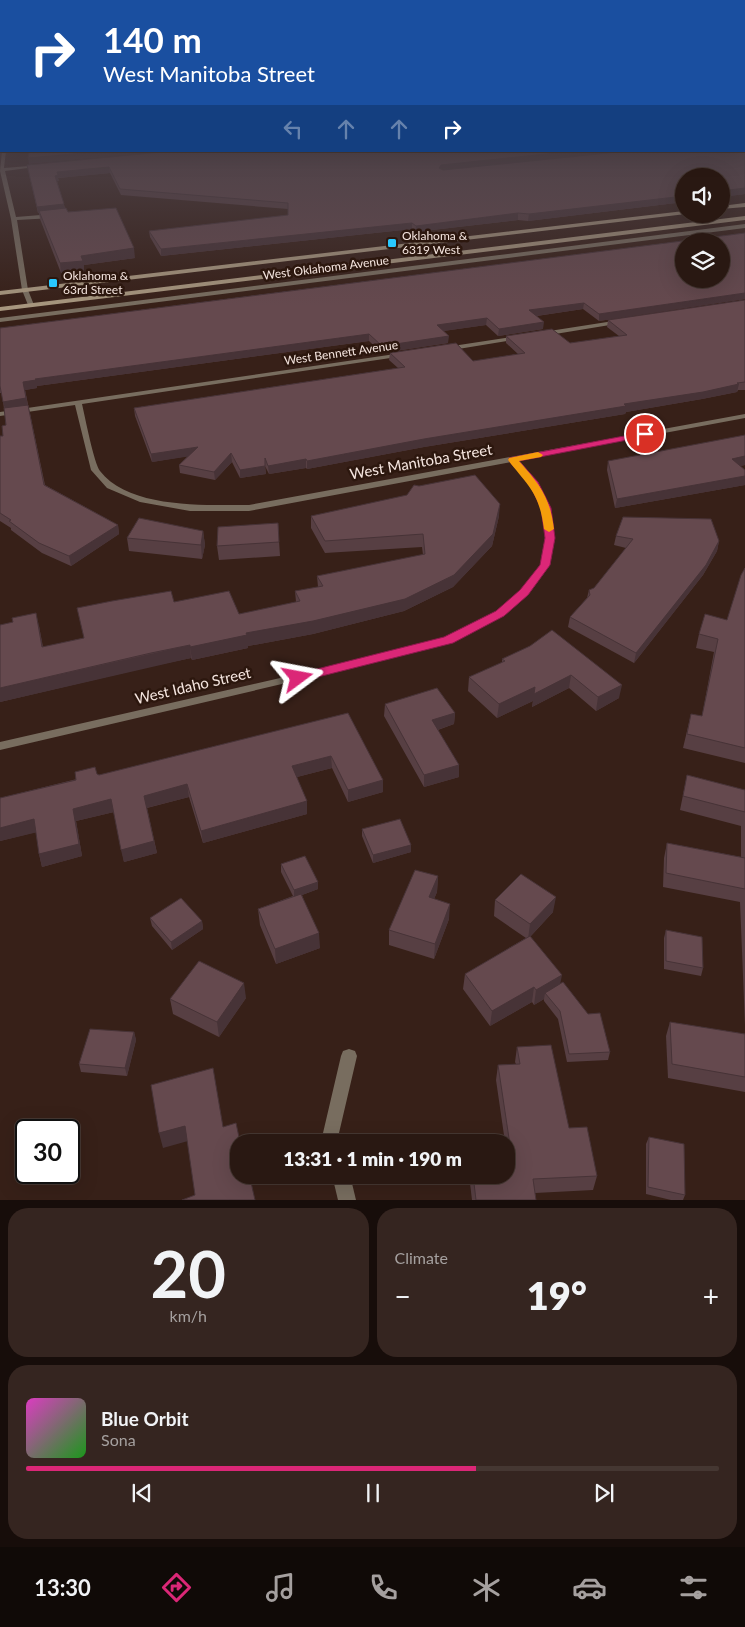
<!DOCTYPE html>
<html lang="en">
<head>
<meta charset="utf-8">
<style>
  body { margin:0; font-family:Lato,sans-serif; background:#352520; color:#f1f3f6; height:100vh; display:flex; flex-direction:column; font-size:19px; white-space:nowrap }
  * { box-sizing:border-box; margin:0 }
  p { font-size:16px; color:#a5a09f }
  .icon { flex:none; width:28px; height:28px; fill:none; stroke:currentColor; stroke-width:2; stroke-linecap:round; stroke-linejoin:round }
  .map { position:relative; height:1200px; overflow:hidden }
  .panel { display:flex; flex-direction:column; gap:8px; padding:8px; background:#170d0a; flex:1 }
  .panel>* { flex:none }
  .guide { position:absolute; left:0px; top:0px; width:745px; height:152px; box-shadow:0 5px 20px #0002,0 0 0 1px #453732; background:#1a4fa0; color:#fff; overflow:hidden }
  .controls { position:absolute; left:675px; top:168px; display:grid; gap:10px }
  .controls a { display:grid; place-items:center; width:55px; height:55px; border-radius:50%; background:#291812; box-shadow:0 5px 20px #0002,0 0 0 1px #453732; font-size:25px }
  .speed { position:absolute; left:15px; top:1119px; display:flex; gap:10px; font-size:25px; font-weight:700; text-align:center }
  .speed>* { display:grid; place-content:center; width:65px; height:65px; border-radius:50%; background:#291812; box-shadow:0 5px 20px #0002,0 0 0 1px #453732; line-height:1 }
  .speed .limit { border:2px solid #111; border-radius:8px; background:#fff; color:#111 }
  .pin { position:absolute; display:grid; place-items:center; width:42px; height:42px; color:#fff; margin:-21px; border:2px solid #fff; border-radius:50%; box-shadow:0 1px 5px #0007 }
  .me { position:absolute; width:55px; margin:-28px; rotate:77deg; stroke-linejoin:round; filter:drop-shadow(0 0 4px #0008) }
  .turn { display:flex; align-items:center; gap:18px; height:105px; padding:0 20px; font-size:22px }
  .turn .icon { width:65px; height:65px; stroke-width:2.5 }
  .turn b { display:block; font-size:35px; line-height:42px }
  .lanes { display:flex; align-items:center; height:48px; padding:0 20px; background:#0003; justify-content:center; gap:25px; direction:ltr }
  .lanes .off { opacity:.35 }
  .big { font-size:38px; font-weight:800; line-height:1.1 }
  .panel .widget { flex:1; display:flex; flex-direction:column; justify-content:center; gap:8px; min-width:0; padding:0 18px; border-radius:20px; background:#352520 }
  .panel .dial { align-items:center; gap:0 }
  .dial b { font-size:65px; line-height:1 }
  .song { display:flex; align-items:center; gap:15px }
  .cover { width:60px; height:60px; border-radius:8px; background:linear-gradient(135deg,hsl(310 70% 55%),hsl(120 70% 35%)) }
  .played { height:5px; border-radius:2px; background:linear-gradient(90deg,#db2777 65%,#453732 65%) }
  .keys { display:flex; justify-content:space-around; direction:ltr }
  .heat { display:flex; justify-content:space-between; align-items:center; font-size:28px; direction:ltr }
  .panel .tiles { flex:1; display:grid; gap:8px; grid-template-columns:1fr 1fr }
  .widget:last-child { grid-column:span 2 }
  .trip { position:absolute; left:230px; top:1134px; width:285px; height:50px; border-radius:20px; background:#291812; box-shadow:0 5px 20px #0002,0 0 0 1px #453732; font-weight:800; line-height:50px; text-align:center }
  .tab-bar { display:flex; height:80px; justify-content:space-around; align-items:center; background:#100a07; color:#a5a09f }
  .tab-bar .icon { width:35px; height:35px }
  .tab-bar .current { color:#db2777 }
  .tab-bar b { font-size:22px; color:#f1f3f6 }
  .map>svg:first-child { display:block }
  .lines { fill:none; stroke-linecap:round; stroke-linejoin:round }
  .street { fill:#786d5f; fill-rule:evenodd }
  .secondary { fill:#a7967e; fill-rule:evenodd }
  .wall { fill:#573f43 }
  .shaded-wall { fill:#473337 }
  .building { fill:#65494e; stroke:#473337; fill-rule:evenodd }
  .route { fill:#db2777; stroke:#8e194d }
  .slow { fill:#f59e0b }
  .poi-dot { fill:#29c8ff; stroke:#2c170e; stroke-width:2 }
  .labels { text-anchor:middle; stroke-width:5; stroke-linejoin:round; paint-order:stroke }
  .far-poi-label { font-size:12px; fill:#f5e5df; stroke:#2c170e; text-anchor:start }
  .far-street-label { font-size:12px; fill:#f5e5df; stroke:#2c170e }
  .street-label { font-size:15px; fill:#f5e5df; stroke:#2c170e }
</style>
</head>
<body>
<div class="map">
<svg width="745" height="1200" viewBox="0 0 745 1200">
  <rect width="100%" height="100%" fill="#372018"/>
  <g class="lines">
    <g class="street">
      <path d="M2,151H6L4,168L41,165L43,166L5,171L16,217L53,214L56,216L53,218L17,220L28,290L34,305L31,307L28,305L22,290L11,219L0,171Z"/>
      <path d="M745,224V228L0,322V318Z"/>
      <path d="M620,320L623,322L622,323L543,336L540,334L543,332Z"/>
      <path d="M518,336L520,337V339L446,351L443,349L446,347Z"/>
      <path d="M402,353L404,354V356L82,404C85,417 94,463 100,471C129,509 206,505 249,505L745,414V418L519,460L537,482L550,508L555,538L550,565L528,595L504,616L452,642L372,663L0,750V742L372,657L444,638L496,612L520,591L540,565L545,538L542,508L529,483L511,462L249,511H190L140,502L107,488L91,470L75,405L0,416V412Z"/>
      <path d="M349,1049L355,1051L357,1056L339,1133L341,1142H325L323,1133L341,1056L343,1051Z"/>
      <path d="M332,1175H350L356,1200H338Z"/>
    </g>
    <g class="secondary">
      <path d="M745,203V207L721,209V206Z"/>
      <path d="M684,211V214H686L0,295V291Z"/>
      <path d="M745,216V220L0,311V307Z"/>
    </g>
  </g>
  <g class="wall">
    <path d="M744,138H745V194L721,197V176H684V202L528,221L518,220L415,232L412,229L161,256L150,237L149,231L288,215V209L121,195L110,173L58,178L59,181H57L65,208L68,212L135,258L84,265V270L61,273L40,219L39,213H38L27,165L744,151Z"/>
    <path d="M745,233V299L599,321L583,309L537,316L543,329L498,336L486,325L443,331L448,343L382,353L369,341L37,386V388L25,390L45,485L118,525L119,534L71,566L42,553L11,530V528L0,521V436H3L6,425L2,393H0V328Z"/>
    <path d="M745,300V390H738L737,392L702,399L626,412L625,414L424,447L307,469L306,468L269,474L265,466L266,474L240,478L232,462L215,480L180,473L179,465L188,456L152,462L135,416L134,408L398,368L389,360L390,353L473,361L518,354L506,343V336L570,343L619,336L607,327L608,320Z"/>
    <path d="M608,461L745,465L740,466L745,470V485L615,508L607,470Z"/>
    <path d="M311,516H499L492,546L453,587L404,611L313,634L248,646V648L192,660L191,658L153,666L0,702V625L39,626L43,647L83,638L174,602L239,614L296,602L295,591L318,587L317,576L423,555L422,547L325,553L311,528Z"/>
    <path d="M278,523L280,556L219,560L217,546Z"/>
    <path d="M203,531L205,545L202,559L129,551L127,538Z"/>
    <path d="M616,536L719,541L717,551L703,575L634,663L568,627L570,617L587,598L589,590L594,588L626,548L614,545Z"/>
    <path d="M745,568V763L683,748L691,714L702,716L714,652L696,648L699,634L727,620Z"/>
    <path d="M530,646L619,698L596,711L569,688L532,707L533,701L497,718L468,691L469,677L502,663V659Z"/>
    <path d="M385,704L455,713L454,724L438,730L459,765V777L424,787L384,716Z"/>
    <path d="M348,713L383,780V792L348,802L332,768L297,777L307,814L203,843L189,797L147,808L157,853L124,862L114,812L76,821L82,856L42,867L39,854L36,832L0,841V798L97,774L99,775Z"/>
    <path d="M687,775L745,790V787V1025L740,902L663,887L664,858L667,843L741,857V826L680,810Z"/>
    <path d="M362,829L411,852L373,863L362,836Z"/>
    <path d="M281,864L318,882V889L302,895L320,948L276,964L260,925L258,909L293,896L281,872Z"/>
    <path d="M438,876L437,892L434,899L449,919L434,959L389,945V930Z"/>
    <path d="M495,900L553,912L530,937L560,984L610,1052L608,1060L567,1062L558,1019L544,1001V999L534,1005L532,1002L490,1026L463,989L465,974L526,938L494,916Z"/>
    <path d="M150,918L202,921L203,929L172,950L152,926Z"/>
    <path d="M666,930L703,968L701,976L664,969V938Z"/>
    <path d="M246,998L219,1037L173,1014L170,999Z"/>
    <path d="M670,1022L745,1034V1092L668,1078L666,1036Z"/>
    <path d="M134,1032L136,1040L127,1076L81,1072L79,1064Z"/>
    <path d="M517,1047L569,1128L597,1176L593,1190L535,1193L536,1200H472L469,1175H506V1142H505L496,1080L498,1065L516,1064L515,1062Z"/>
    <path d="M649,1137L685,1195L683,1200H671L646,1194V1144Z"/>
  </g>
  <g class="shaded-wall">
    <path d="M107,151H170L29,164L28,158Z"/>
    <path d="M575,151H626L441,171L439,168L441,165Z"/>
    <path d="M109,167L110,173L58,178L59,181H56L55,176L57,172Z"/>
    <path d="M745,188V194L721,197V191Z"/>
    <path d="M684,196V202L528,221L529,214Z"/>
    <path d="M64,204L65,210L39,211V213H38L37,207Z"/>
    <path d="M518,213V220L415,232L416,226Z"/>
    <path d="M412,223V229L161,256V249Z"/>
    <path d="M134,248L135,258L84,265V270L61,273L60,263L81,256Z"/>
    <path d="M745,293V299L599,321V314Z"/>
    <path d="M584,303L583,309L529,317V310Z"/>
    <path d="M487,318L486,325L437,332V325Z"/>
    <path d="M544,322L543,329L498,336L499,329Z"/>
    <path d="M369,334V341L37,386V388L25,390L28,406L5,409L3,402L23,382L35,379Z"/>
    <path d="M449,336L448,343L382,353V346Z"/>
    <path d="M739,384L737,392L702,399L626,412L625,414L424,447L307,469V461L424,439Z"/>
    <path d="M198,447V455L152,462L151,454Z"/>
    <path d="M231,453L232,462L215,480L214,472Z"/>
    <path d="M745,456V465L730,468L732,459Z"/>
    <path d="M306,459V468L269,474L268,466Z"/>
    <path d="M265,466L266,474L240,478V470Z"/>
    <path d="M745,476V485L615,508L617,499Z"/>
    <path d="M500,504L499,516L492,546L453,587L404,611L313,634L248,646V648L192,660L190,647L246,633L405,599Z"/>
    <path d="M118,525L119,534L71,566L69,556Z"/>
    <path d="M203,531L205,545L202,559L201,545Z"/>
    <path d="M719,541L717,551L703,575L634,663L636,653Z"/>
    <path d="M36,613L39,626L45,660L42,647Z"/>
    <path d="M190,645L191,658L0,702V688Z"/>
    <path d="M571,675L569,688L532,707L533,701L497,718L499,704L535,687Z"/>
    <path d="M622,685L619,698L596,711L598,697Z"/>
    <path d="M455,713L454,724L431,732L432,720Z"/>
    <path d="M331,756L332,768L293,778L292,766Z"/>
    <path d="M459,765V777L424,787V775Z"/>
    <path d="M383,780V792L348,802V790Z"/>
    <path d="M187,784L189,797L146,808L144,796Z"/>
    <path d="M111,799L114,812L76,821L82,856L42,867L39,854L73,809Z"/>
    <path d="M307,801V814L203,843L201,831Z"/>
    <path d="M34,819L38,832L0,841V828Z"/>
    <path d="M154,841L157,853L124,862L121,850Z"/>
    <path d="M411,845V852L373,863V855Z"/>
    <path d="M438,876L437,892L428,913L429,897Z"/>
    <path d="M318,882V889L294,898V890Z"/>
    <path d="M556,897L553,912L528,939L530,924Z"/>
    <path d="M450,904L449,919L434,959L435,944Z"/>
    <path d="M202,921L203,929L172,950L171,942Z"/>
    <path d="M319,933L320,948L276,964L275,949Z"/>
    <path d="M562,975L559,990L545,993L544,999L534,1005L536,990Z"/>
    <path d="M244,983L246,998L219,1037L217,1022Z"/>
    <path d="M534,987L532,1002L490,1026L492,1011Z"/>
    <path d="M134,1032L136,1040L127,1076L125,1068Z"/>
    <path d="M185,1126L188,1141L163,1148L159,1133Z"/>
  </g>
  <g class="building">
    <path d="M744,147H745V188L721,191V176H684V196L529,214L518,213L416,226L412,223L161,249L149,231L288,215V203L120,189L109,167L57,172L58,175L55,176L64,204L37,207L27,165L172,151H575L441,165L439,168L443,170L627,151H744Z"/>
    <path d="M29,151H107L28,158Z"/>
    <path d="M66,208L68,212L116,208L134,248L81,256L83,261L60,263L39,211Z"/>
    <path d="M745,233V293L599,314L584,303L529,310L544,322L499,329L487,318L437,325L449,336L382,346L369,334L35,379L36,380L23,382L26,398L3,402L0,386V328ZM684,241H721V279H684Z"/>
    <path d="M745,300V382L737,383L739,384L703,392L624,404L626,406L424,439L307,461L306,459L268,466L265,458V466L240,470L231,453L214,472L179,465L198,447L151,454L134,408L405,367L390,353L456,343L473,361L525,353L506,336L552,329L570,343L627,335L608,320Z"/>
    <path d="M28,405L44,485L118,525L69,556L39,543L9,521L11,520L0,513V436H3L2,426L6,425L4,408Z"/>
    <path d="M745,435V456L732,459L745,470V476L617,499L608,461Z"/>
    <path d="M475,475L500,504L493,534L454,575L405,599L313,621L246,633L247,635L190,647V645L151,653L0,688V625L13,622L12,618L36,613L42,647L84,638L77,608L112,601L171,591L174,602L229,591L239,614L300,601L295,591L323,586L317,576L425,554L423,534L325,541L311,516L407,495L414,485L419,486Z"/>
    <path d="M623,517L711,519L719,541L706,565L636,653L570,617L590,595L589,590L594,588L633,539L616,536Z"/>
    <path d="M139,518L203,531L201,545L127,538Z"/>
    <path d="M278,523L279,542L217,546L218,527Z"/>
    <path d="M745,568V748L687,734L691,714L702,716L718,639L699,634L705,614L727,620L741,575Z"/>
    <path d="M552,630L622,685L598,697L571,675L534,694L535,687L499,704L469,677L505,661L502,659L530,646Z"/>
    <path d="M437,688L455,713L432,720L459,765L424,775L385,704Z"/>
    <path d="M348,713L383,780L348,790L331,756L292,766L307,801L201,831L187,784L144,796L154,841L121,850L111,799L73,809L79,844L39,854L34,819L0,828V798L76,780L75,772L95,767L97,774L99,775Z"/>
    <path d="M687,775L745,790V812L683,796Z"/>
    <path d="M400,819L411,845L373,855L362,829Z"/>
    <path d="M667,843L745,858V889L666,873Z"/>
    <path d="M305,856L318,882L294,890L281,864Z"/>
    <path d="M415,870L438,876L429,897L450,904L435,944L389,930Z"/>
    <path d="M521,874L556,897L530,924L495,900Z"/>
    <path d="M301,894L319,933L275,949L258,909Z"/>
    <path d="M181,898L202,921L171,942L150,918Z"/>
    <path d="M666,930L702,937L703,968L666,961Z"/>
    <path d="M530,936L562,975L536,990L534,987L492,1011L465,974Z"/>
    <path d="M199,961L244,983L217,1022L170,999Z"/>
    <path d="M563,982L588,1014L600,1013L610,1052L569,1054L560,1011L545,993Z"/>
    <path d="M670,1022L745,1034V1077L672,1064Z"/>
    <path d="M90,1029L134,1032L125,1068L79,1064Z"/>
    <path d="M551,1045L569,1128L587,1127L597,1176L533,1179L536,1200H476L473,1175H506V1145H510L498,1065L520,1064L517,1047Z"/>
    <path d="M213,1068L223,1127L236,1123L240,1142H239V1175H246L247,1179L250,1178L255,1200H182L195,1195L185,1126L159,1133L151,1085Z"/>
    <path d="M649,1137L684,1144L685,1195L648,1187Z"/>
  </g>
  <linearGradient id="sky" x2="0" y2="1"><stop stop-color="#1e120d"/><stop offset="0.45" stop-color="#4d4248"/><stop offset="1" stop-color="#4d4248" stop-opacity="0"/></linearGradient>
  <rect width="745" height="306" fill="url(#sky)"/>
  <path class="route" d="M645,432L648,433V436L519,461L538,482L551,508L555,538L550,565L528,595L504,616L453,643L298,682L293,680L292,678L293,675L444,637L496,611L520,590L540,565L545,538L541,508L529,483L509,461V458Z"/>
  <path class="slow" d="M538,452L543,455L541,457L519,461C540,485 550,497 554,529L549,532L544,529C539,492 529,487 508,460L509,458Z"/>
  <g class="poi-dot">
    <rect x="387" y="238" width="10" height="10" rx="2.5"/>
    <rect x="48" y="278" width="10" height="10" rx="2.5"/>
  </g>
  <g class="labels">
    <g class="far-poi-label">
      <text x="402" y="240">Oklahoma &amp;<tspan x="402" dy="14">6319 West</tspan></text>
      <text x="63" y="280">Oklahoma &amp;<tspan x="63" dy="14">63rd Street</tspan></text>
    </g>
    <g class="far-street-label">
      <text transform="translate(326 268) rotate(-7)" y="4">West Oklahoma Avenue</text>
      <text transform="translate(341 353) rotate(-8)" y="4">West Bennett Avenue</text>
    </g>
    <g class="street-label">
      <text transform="translate(421 462) rotate(-10)" y="5">West Manitoba Street</text>
      <text transform="translate(193 686) rotate(-13)" y="5">West Idaho Street</text>
    </g>
  </g>
</svg>
<div class="controls">
<a><svg class="icon" aria-label="sound" viewBox="0 0 24 24"><path d="M4 9h4l5-4v14l-5-4H4zM17 9q2 3 0 6"/></svg></a>
<a><svg class="icon" aria-label="layers" viewBox="0 0 24 24"><path d="M12 4l9 5-9 5-9-5zM3 14l9 5 9-5"/></svg></a>
</div>
<div class="speed"><div class="limit">30</div></div>
<div class="pin" style="left:645px;top:434px;background:#d93025"><svg class="icon" aria-label="arrive" viewBox="0 0 24 24"><path d="M6 21V4h12l-3 4 3 4H6"/></svg></div>
<svg class="me" style="left:298px;top:678px" viewBox="-20 -20 40 40"><path d="M0-17L14 15 0 8-14 15z" fill="#db2777" stroke="#fff" stroke-width="4"/></svg>
<div class="trip">13:31 · 1 min · 190 m</div>
<div class="guide">
<div class="turn"><svg class="icon" aria-label="right" viewBox="0 0 24 24"><path d="M7 20v-9h11M14 6l5 5-5 5"/></svg><div><b>140 m</b>West Manitoba Street</div></div>
<div class="lanes"><svg class="icon off" aria-label="left" viewBox="0 0 24 24"><path d="M17 20v-9H6M10 6l-5 5 5 5"/></svg><svg class="icon off" aria-label="ahead" viewBox="0 0 24 24"><path d="M12 20V5M6 11l6-6 6 6"/></svg><svg class="icon off" aria-label="ahead" viewBox="0 0 24 24"><path d="M12 20V5M6 11l6-6 6 6"/></svg><svg class="icon" aria-label="right" viewBox="0 0 24 24"><path d="M7 20v-9h11M14 6l5 5-5 5"/></svg></div>
</div>
</div>
<section class="panel">
<div class="tiles">
<div class="widget dial"><b>20</b><p>km/h</p></div>
<div class="widget"><p>Climate</p>
<div class="heat"><a>−</a><b class="big">19°</b><a>+</a></div>
</div>
<div class="widget">
<div class="song"><i class="cover"></i><div><b>Blue Orbit</b><p>Sona</p></div></div>
<div class="played"></div>
<div class="keys"><svg class="icon" aria-label="previous" viewBox="0 0 24 24"><path d="M18 5L8 12l10 7zM5 5v14"/></svg><svg class="icon" aria-label="pause" viewBox="0 0 24 24"><path d="M8 5v14M16 5v14"/></svg><svg class="icon" aria-label="next" viewBox="0 0 24 24"><path d="M6 5l10 7-10 7zM19 5v14"/></svg></div>
</div>
</div>
</section>
<nav class="tab-bar">
<b>13:30</b>
<svg class="icon current" aria-label="directions" viewBox="0 0 24 24"><path d="M12 3l9 9-9 9-9-9zM9 14v-3h6M13 9l2 2-2 2"/></svg>
<svg class="icon" aria-label="music" viewBox="0 0 24 24"><path d="M9 18V5l10-2v13"/><circle cx="6" cy="18" r="3"/><circle cx="16" cy="16" r="3"/></svg>
<svg class="icon" aria-label="phone" viewBox="0 0 24 24"><path d="M5 4h4l2 5-3 2q2 4 5 5l2-3 5 2v4C11 20 4 13 5 4z"/></svg>
<svg class="icon" aria-label="climate" viewBox="0 0 24 24"><path d="M12 3v18M4 7l16 10M4 17L20 7"/></svg>
<svg class="icon" aria-label="car" viewBox="0 0 24 24"><path d="M5 17H2v-5l4-1 3-4h7l3 4 3 1v5h-3M9 17h6M6 11h13"/><circle cx="7" cy="17" r="2"/><circle cx="17" cy="17" r="2"/></svg>
<svg class="icon" aria-label="filters" viewBox="0 0 24 24"><path d="M4 7h16M4 17h16"/><circle cx="9" cy="7" r="2"/><circle cx="15" cy="17" r="2"/></svg>
</nav>
</body>
</html>
